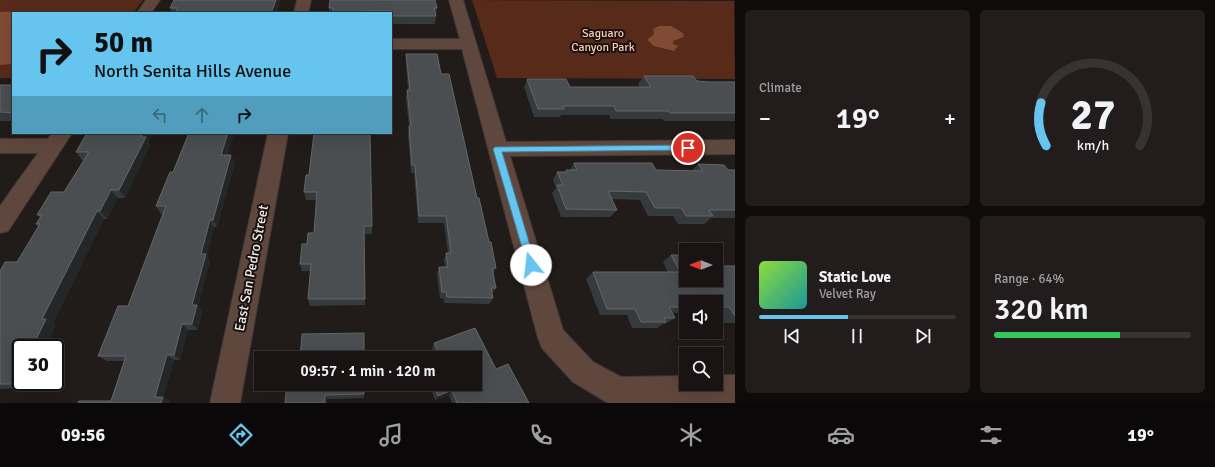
<!DOCTYPE html>
<html lang="en">
<head>
<meta charset="utf-8">
<style>
  body { margin:0; font-family:Signika,sans-serif; background:#221d1c; color:#f1f3f6; height:100vh; display:flex; flex-direction:column; font-size:15px; white-space:nowrap }
  * { box-sizing:border-box; margin:0 }
  p { font-size:13px; color:#9f9ea0 }
  .icon { flex:none; width:22px; height:22px; fill:none; stroke:currentColor; stroke-width:2; stroke-linecap:round; stroke-linejoin:round }
  .map { position:relative; flex:1; overflow:hidden }
  .side { display:flex; flex-direction:column; gap:10px; padding:10px; background:#0e0b0a; width:480px }
  .side>* { flex:none }
  .guide { position:absolute; left:12px; top:12px; width:380px; height:122px; border-radius:0px; box-shadow:0 4px 16px #0002,0 0 0 1px #373333; background:#65c5ee; color:#111; overflow:hidden }
  .needle { width:26px; rotate:270deg }
  .tools { position:absolute; left:679px; top:243px; display:grid; gap:8px }
  .tools a { display:grid; place-items:center; width:44px; height:44px; border-radius:0px; background:#191413; box-shadow:0 4px 16px #0002,0 0 0 1px #373333; font-size:20px }
  .speed { position:absolute; left:12px; top:339px; display:flex; gap:8px; font-size:20px; font-weight:700; text-align:center }
  .speed>* { display:grid; place-content:center; width:52px; height:52px; border-radius:50%; background:#191413; box-shadow:0 4px 16px #0002,0 0 0 1px #373333; line-height:1 }
  .speed .limit { border:2px solid #111; border-radius:6px; background:#fff; color:#111 }
  .pin { position:absolute; display:grid; place-items:center; width:34px; height:34px; color:#fff; margin:-17px; border:2px solid #fff; border-radius:50%; box-shadow:0 1px 4px #0007 }
  .me { position:absolute; width:44px; margin:-22px; rotate:344deg; stroke-linejoin:round; filter:drop-shadow(0 0 3px #0008) }
  .turn { display:flex; align-items:center; gap:14px; height:84px; padding:0 16px; font-size:18px }
  .turn .icon { width:52px; height:52px; stroke-width:2.5 }
  .turn b { display:block; font-size:28px; line-height:34px }
  .lanes { display:flex; align-items:center; height:38px; padding:0 16px; background:#0003; justify-content:center; gap:20px; direction:ltr }
  .lanes .off { opacity:.35 }
  .big { font-size:30px; font-weight:600; line-height:1.1 }
  .side .card { flex:1; display:flex; flex-direction:column; justify-content:center; gap:6px; min-width:0; padding:0 14px; border-radius:6px; background:#221d1c }
  .side .dial { align-items:center; gap:0 }
  .dial svg { height:104px; overflow:visible; fill:none; stroke:#373333; stroke-width:7; stroke-linecap:round; text-anchor:middle }
  .dial text { fill:#f1f3f6; stroke:none }
  .song { display:flex; align-items:center; gap:12px }
  .cover { width:48px; height:48px; border-radius:6px; background:linear-gradient(135deg,hsl(90 70% 55%),hsl(180 70% 35%)) }
  .played { height:4px; border-radius:2px; background:linear-gradient(90deg,#65c5ee 45%,#373333 45%) }
  .keys { display:flex; justify-content:space-around; direction:ltr }
  .heat { display:flex; justify-content:space-between; align-items:center; font-size:22px; direction:ltr }
  .charge { height:6px; border-radius:3px; background:linear-gradient(90deg,#34c759 64%,#373333 0) }
  .side .tiles { flex:1; display:grid; gap:10px; grid-template-columns:repeat(2,1fr) }
  .trip { position:absolute; left:254px; top:351px; width:228px; height:40px; border-radius:0px; background:#191413; box-shadow:0 4px 16px #0002,0 0 0 1px #373333; font-weight:600; line-height:40px; text-align:center }
  .tab-bar { display:flex; height:64px; justify-content:space-around; align-items:center; background:#0a0808; color:#9f9ea0 }
  .tab-bar .icon { width:28px; height:28px }
  .tab-bar .on { color:#65c5ee }
  .tab-bar b { font-size:18px; color:#f1f3f6 }
  main { display:flex; flex:1; min-height:0 }
  .map>svg:first-child { display:block }
  .green { fill:#582a19 }
  .water { fill:#824a35 }
  .lines { fill:none; stroke-linecap:round; stroke-linejoin:round }
  .minor-casing { stroke:#3e3937; stroke-width:2 }
  .minor { fill:#60473e; fill-rule:evenodd }
  .wall { fill:#353b3d }
  .shaded-wall { fill:#252627 }
  .building { fill:#4a4e50; stroke:#646769 }
  .route { fill:#65c5ee; stroke:#42809b }
  .labels { text-anchor:middle; stroke-width:4; stroke-linejoin:round; paint-order:stroke }
  .far-park-label { font-size:12px; fill:#fec8b4; stroke:#171210 }
  .street-label { font-size:14px; fill:#f3efed; stroke:#171210 }
</style>
</head>
<body>
<main>
<div class="map">
<svg width="735" height="403" viewBox="0 0 735 403">
  <rect width="100%" height="100%" fill="#211b19"/>
  <g class="green">
    <path d="M0,0H143L133,13H13V78H0Z"/>
    <path d="M472,0L734,1L735,79L497,78Z"/>
  </g>
  <g class="water">
    <path d="M23,11H88L91,13H13V64L0,65V12Z"/>
    <path d="M659,26H671L683,33L684,37L673,41V44L678,46L674,51L654,46L647,40L654,34L653,29Z"/>
  </g>
  <g class="lines">
    <defs>
      <g id="minor">
        <path d="M146,0H160L151,13H137Z"/>
        <path d="M297,0H311L308,13H294Z"/>
        <path d="M449,0H463L506,142L735,140V154L510,156L563,330L593,362L621,377L686,376V384H716V375H735V403H608L573,382L542,348L538,338L462,49H391V39H460Z"/>
        <path d="M52,133H72L8,231L0,233V206L38,153H0V139H48Z"/>
        <path d="M268,133H288L240,403H210Z"/>
      </g>
    </defs>
    <use href="#minor" class="minor-casing"/>
    <use href="#minor" class="minor"/>
  </g>
  <g class="wall">
    <path d="M280,0L276,13H172L170,8Z"/>
    <path d="M329,8H437L435,24H392V19H391V13H329Z"/>
    <path d="M406,54L441,74L477,198L489,242L496,268L493,274L496,288L492,294L493,298L489,304L444,303V299L440,298L437,274L439,267H445L444,260L446,253H448L444,223H418L414,173H411L408,135L409,126L406,99L407,90H408L406,63Z"/>
    <path d="M644,76L709,82H735V121H664L662,119H611L609,115H561L560,117H534L524,87L527,79L570,87H640L638,84Z"/>
    <rect x="0" y="85" width="13" height="36"/>
    <path d="M87,133H153L148,142L150,145L125,198H118L107,219H104L53,323L56,325L21,348L29,388L0,389V271L17,262L38,227L36,224L40,217L37,215L64,192L84,160H82L76,152Z"/>
    <path d="M189,133H234L227,155L235,163L217,227H214L207,256L210,261L198,306L202,311L198,330H188L180,360H174L163,397L170,401L169,403H78L111,401L124,361H107L98,356L128,306L163,214H161L156,206L173,172Z"/>
    <path d="M574,163L656,170L692,171L698,164L728,170H735V218H711L704,224H678L673,216H648L640,200L612,199L617,210L610,217H561L552,193L556,188L553,180L557,172H565L566,170H570Z"/>
    <path d="M306,175L372,226V234H364L365,305L310,306L308,299L311,271H302L300,264L307,244L314,233L317,200H306L304,192Z"/>
    <path d="M671,255L686,280L735,266V323H724L718,313H716V302H686V313H673L675,318L665,324H663L657,328H632L627,315H600L586,279L593,272H668L663,262Z"/>
    <path d="M434,343L496,369L529,403H452L449,395L435,400L429,384H475L436,357L432,348Z"/>
    <path d="M364,384V398L327,399V403H285Z"/>
  </g>
  <g class="shaded-wall">
    <path d="M276,0H280L276,13H271Z"/>
    <path d="M144,133H153L148,142L150,145L125,198L119,190Z"/>
    <path d="M228,133H234L225,163L221,155Z"/>
    <path d="M231,155L235,163L217,227L213,220Z"/>
    <path d="M111,190L118,198L107,219L100,211Z"/>
    <path d="M97,211L104,219L53,323L56,325L45,348H32L42,319Z"/>
    <path d="M210,220L214,227L207,256L210,261L198,306L202,311L198,330L192,324V305L201,254Z"/>
    <path d="M182,324L188,330L180,360L174,355Z"/>
    <path d="M167,355L174,360L163,397L170,401L169,403H161L155,397Z"/>
    <path d="M21,375V382H32L29,388L17,384Z"/>
    <path d="M452,390L449,395L435,400L438,396Z"/>
    <path d="M325,395L327,399V403H325Z"/>
  </g>
  <g class="building">
    <path d="M174,0H276L271,13H175L178,8H170Z"/>
    <path d="M330,0H435L437,8H434L436,16H393L392,11H362V13H333V8H329Z"/>
    <path d="M406,54H437L441,74H449L477,198H479L489,242H491L496,268H492L496,288H491L493,298L447,297L446,292H442L439,267H448L446,253H451L446,216H419L415,165H412L409,126H411L407,90H410Z"/>
    <path d="M644,76H693L697,81L709,82H735V113H670L668,111H616L614,106H563L564,109H538L527,79H566L570,87H651Z"/>
    <path d="M0,85H13V113L0,112Z"/>
    <path d="M87,133H144L141,137H146L119,190H111L100,211H97L42,319H46L32,348H21V375L17,384H0V271L5,262H17L40,224H36L42,215H37L51,192H64L89,152H76Z"/>
    <path d="M189,133H228L221,155H231L213,220H210L201,254H206L192,305H197L192,324H182L174,355H167L155,397H163L161,403H78L79,401H111L126,356H98L118,306H128L166,206H156L170,172H173Z"/>
    <path d="M314,133H370L372,226H364L365,299H308L311,264H300L302,244H307L308,233H314L317,192H304L306,175H309Z"/>
    <path d="M574,163H652L656,170L703,171L698,164L724,165L728,170H735V210H709L713,216H686L681,208H655L646,192L608,191L617,210L566,209L557,185H563L557,172H567L566,170H577Z"/>
    <path d="M671,255H686V280H716V266H735V316L729,307H716V302H686V307H669L675,318H664L666,322H641L635,309H607L593,272H680Z"/>
    <path d="M475,328L496,369L508,364L529,403H457L452,390L438,396L433,384H475V358H433L440,355L434,343Z"/>
    <path d="M364,333V358H300L302,334Z"/>
    <path d="M287,384H364V394L325,395V403H285Z"/>
  </g>
  <path class="route" d="M688,145L692,148L688,150L502,152L536,265L535,268H528L493,149L495,147Z"/>
  <g class="labels">
    <g class="far-park-label">
      <text x="603" y="37">Saguaro<tspan x="603" dy="14">Canyon Park</tspan></text>
    </g>
    <g class="street-label">
      <text transform="translate(251 268) rotate(-79)" y="5">East San Pedro Street</text>
    </g>
  </g>
</svg>
<div class="tools">
<a><svg class="needle" viewBox="-14 -14 28 28"><path d="M0-13l5 13h-10z" fill="#e53935"/><path d="M0 13l5-13h-10z" fill="#9f9ea0"/></svg></a>
<a><svg class="icon" aria-label="sound" viewBox="0 0 24 24"><path d="M4 9h4l5-4v14l-5-4H4zM17 9q2 3 0 6"/></svg></a>
<a><svg class="icon" aria-label="search" viewBox="0 0 24 24"><circle cx="10" cy="10" r="6"/><path d="M15 15l6 6"/></svg></a>
</div>
<div class="speed"><div class="limit">30</div></div>
<div class="pin" style="left:688px;top:148px;background:#d93025"><svg class="icon" aria-label="arrive" viewBox="0 0 24 24"><path d="M6 21V4h12l-3 4 3 4H6"/></svg></div>
<svg class="me" style="left:531px;top:265px" viewBox="-20 -20 40 40"><circle r="19" fill="#fff"/><path d="M0-13L10 11 0 6-10 11z" fill="#65c5ee"/></svg>
<div class="trip">09:57 · 1 min · 120 m</div>
<div class="guide">
<div class="turn"><svg class="icon" aria-label="right" viewBox="0 0 24 24"><path d="M7 20v-9h11M14 6l5 5-5 5"/></svg><div><b>50 m</b>North Senita Hills Avenue</div></div>
<div class="lanes"><svg class="icon off" aria-label="left" viewBox="0 0 24 24"><path d="M17 20v-9H6M10 6l-5 5 5 5"/></svg><svg class="icon off" aria-label="ahead" viewBox="0 0 24 24"><path d="M12 20V5M6 11l6-6 6 6"/></svg><svg class="icon" aria-label="right" viewBox="0 0 24 24"><path d="M7 20v-9h11M14 6l5 5-5 5"/></svg></div>
</div>
</div>
<section class="side">
<div class="tiles">
<div class="card"><p>Climate</p>
<div class="heat"><a>−</a><b class="big">19°</b><a>+</a></div>
</div>
<div class="card dial"><svg viewBox="0 0 100 80">
<path d="M14 69A42 42 0 1 1 86 69"/>
<path d="M14 69A42 42 0 0 1 10 36" stroke="#65c5ee"/>
<text x="50" y="56" font-size="32" font-weight="700">27</text>
<text x="50" y="72" font-size="11">km/h</text>
</svg></div>
<div class="card">
<div class="song"><i class="cover"></i><div><b>Static Love</b><p>Velvet Ray</p></div></div>
<div class="played"></div>
<div class="keys"><svg class="icon" aria-label="previous" viewBox="0 0 24 24"><path d="M18 5L8 12l10 7zM5 5v14"/></svg><svg class="icon" aria-label="pause" viewBox="0 0 24 24"><path d="M8 5v14M16 5v14"/></svg><svg class="icon" aria-label="next" viewBox="0 0 24 24"><path d="M6 5l10 7-10 7zM19 5v14"/></svg></div>
</div>
<div class="card"><p>Range · 64%</p><b class="big">320 km</b><div class="charge"></div></div>
</div>
</section>
</main>
<nav class="tab-bar">
<b>09:56</b>
<svg class="icon on" aria-label="directions" viewBox="0 0 24 24"><path d="M12 3l9 9-9 9-9-9zM9 14v-3h6M13 9l2 2-2 2"/></svg>
<svg class="icon" aria-label="music" viewBox="0 0 24 24"><path d="M9 18V5l10-2v13"/><circle cx="6" cy="18" r="3"/><circle cx="16" cy="16" r="3"/></svg>
<svg class="icon" aria-label="phone" viewBox="0 0 24 24"><path d="M5 4h4l2 5-3 2q2 4 5 5l2-3 5 2v4C11 20 4 13 5 4z"/></svg>
<svg class="icon" aria-label="climate" viewBox="0 0 24 24"><path d="M12 3v18M4 7l16 10M4 17L20 7"/></svg>
<svg class="icon" aria-label="car" viewBox="0 0 24 24"><path d="M5 17H2v-5l4-1 3-4h7l3 4 3 1v5h-3M9 17h6M6 11h13"/><circle cx="7" cy="17" r="2"/><circle cx="17" cy="17" r="2"/></svg>
<svg class="icon" aria-label="filters" viewBox="0 0 24 24"><path d="M4 7h16M4 17h16"/><circle cx="9" cy="7" r="2"/><circle cx="15" cy="17" r="2"/></svg>
<b>19°</b>
</nav>
</body>
</html>
